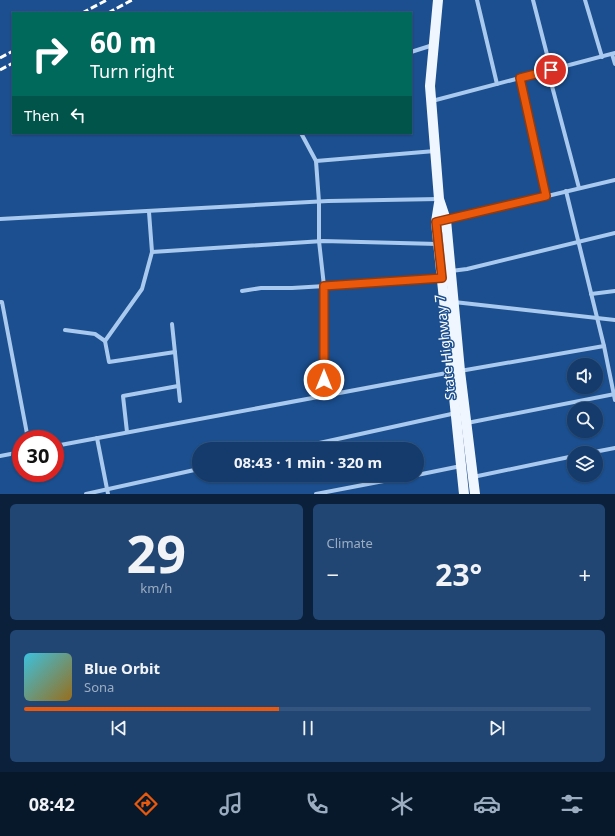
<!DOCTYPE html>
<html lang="en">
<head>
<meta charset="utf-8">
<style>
  body { margin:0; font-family:"Noto Sans",sans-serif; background:#214673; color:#f1f3f6; height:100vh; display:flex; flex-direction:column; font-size:15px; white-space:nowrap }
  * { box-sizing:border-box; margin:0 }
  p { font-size:13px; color:#9dadc1 }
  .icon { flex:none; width:22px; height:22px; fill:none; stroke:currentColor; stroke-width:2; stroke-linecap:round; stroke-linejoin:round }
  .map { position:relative; height:494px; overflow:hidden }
  .sheet { display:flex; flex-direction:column; gap:10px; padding:10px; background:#0b203b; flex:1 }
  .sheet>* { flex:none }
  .banner { position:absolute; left:12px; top:12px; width:400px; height:122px; border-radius:0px; box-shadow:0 1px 3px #0004,0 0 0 1px #33557e; background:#00695c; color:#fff; overflow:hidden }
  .fabs { position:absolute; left:567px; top:358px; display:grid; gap:8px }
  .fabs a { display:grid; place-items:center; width:36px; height:36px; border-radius:50%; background:#143b6b; box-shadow:0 1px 3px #0004,0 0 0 1px #33557e; font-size:20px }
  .speed { position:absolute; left:12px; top:430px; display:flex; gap:8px; font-size:20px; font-weight:700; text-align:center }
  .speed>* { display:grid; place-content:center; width:52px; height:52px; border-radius:50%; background:#143b6b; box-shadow:0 1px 3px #0004,0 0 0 1px #33557e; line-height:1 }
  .speed .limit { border:6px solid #d22; background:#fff; color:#111 }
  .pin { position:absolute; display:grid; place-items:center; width:34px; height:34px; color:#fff; margin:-17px; border:2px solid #fff; border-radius:50%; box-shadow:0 1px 4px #0007 }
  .me { position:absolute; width:44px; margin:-22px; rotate:0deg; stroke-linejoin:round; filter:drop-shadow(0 0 3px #0008) }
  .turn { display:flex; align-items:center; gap:14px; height:84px; padding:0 12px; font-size:18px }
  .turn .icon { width:52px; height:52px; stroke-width:2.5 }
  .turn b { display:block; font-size:28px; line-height:34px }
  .then { display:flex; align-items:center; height:38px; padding:0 12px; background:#0003; gap:8px; font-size:15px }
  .big { font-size:30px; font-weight:700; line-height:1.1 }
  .sheet .tile { flex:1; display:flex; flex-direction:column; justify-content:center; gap:6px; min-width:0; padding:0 14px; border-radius:6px; background:#214673 }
  .sheet .dial { align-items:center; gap:0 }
  .dial b { font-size:52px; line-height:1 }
  .song { display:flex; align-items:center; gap:12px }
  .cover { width:48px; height:48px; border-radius:6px; background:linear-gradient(135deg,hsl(190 70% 55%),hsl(40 70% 35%)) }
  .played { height:4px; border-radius:2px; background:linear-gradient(90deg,#ea580c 45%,#33557e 45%) }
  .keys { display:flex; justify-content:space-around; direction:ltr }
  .heat { display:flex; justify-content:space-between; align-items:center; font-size:22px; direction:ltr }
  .sheet .tiles { flex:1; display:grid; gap:10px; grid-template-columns:1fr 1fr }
  .tile:last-child { grid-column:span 2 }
  .trip { position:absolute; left:192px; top:442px; width:232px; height:40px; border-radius:20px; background:#143b6b; box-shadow:0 1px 3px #0004,0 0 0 1px #33557e; font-weight:700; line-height:40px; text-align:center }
  .dock { display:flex; height:64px; justify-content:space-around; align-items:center; background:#08182b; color:#9dadc1 }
  .dock .icon { width:28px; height:28px }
  .dock .on { color:#ea580c }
  .dock b { font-size:18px; color:#f1f3f6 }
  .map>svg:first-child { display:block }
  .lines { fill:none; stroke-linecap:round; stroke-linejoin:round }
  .street { stroke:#a9c9ee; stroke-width:4 }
  .primary { stroke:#f0f6ff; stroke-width:10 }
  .rail { stroke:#fff; stroke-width:3; stroke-dasharray:7 3; stroke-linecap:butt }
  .route-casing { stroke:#983908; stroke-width:10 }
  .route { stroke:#ea580c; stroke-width:7 }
  .labels { text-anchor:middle; stroke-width:3; stroke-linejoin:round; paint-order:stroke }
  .street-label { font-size:14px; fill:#fff; stroke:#1b4f8f }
</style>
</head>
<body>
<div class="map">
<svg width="615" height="494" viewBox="0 0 615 494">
  <rect width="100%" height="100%" fill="#1b4f8f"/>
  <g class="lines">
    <g class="street">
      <path d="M477,0L497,84"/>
      <path d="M533,0L551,70"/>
      <path d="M585,0L602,57"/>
      <path d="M411,52L433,45"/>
      <path d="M612,54L615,64"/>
      <path d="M548,71L579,188"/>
      <path d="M520,78L546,196"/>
      <path d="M432,101L615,53"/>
      <path d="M301,133L316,161L319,202V241L324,286L325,396"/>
      <path d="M316,161L435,151"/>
      <path d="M566,191L604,346L615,400"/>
      <path d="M0,219L328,201L439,199"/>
      <path d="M446,220L615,180"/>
      <path d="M152,252L323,241L438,244"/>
      <path d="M451,271L467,269L615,233"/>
      <path d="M242,291L261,288H292L441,279"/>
      <path d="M591,294L615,291"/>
      <path d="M0,302H2L28,439"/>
      <path d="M454,302L615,320"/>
      <path d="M172,324L180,401"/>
      <path d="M65,330L95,334L105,341L142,289L152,252L149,212"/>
      <path d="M105,341L109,362L175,352"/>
      <path d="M460,371L604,346"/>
      <path d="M467,423L615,394"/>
      <path d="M127,432L123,396L178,386"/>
      <path d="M97,438L108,494"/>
      <path d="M55,446L452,372"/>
      <path d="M292,449L456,413"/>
      <path d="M589,453L615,448"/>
      <path d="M0,456L21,452"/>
      <path d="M417,475L461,466"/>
      <path d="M473,477L574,456"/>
      <path d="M86,494L199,469"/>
      <path d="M316,494L415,475"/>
    </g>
    <g class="primary">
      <path d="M438,0L430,86L439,199L446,220L460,371L475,494"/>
      <path d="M439,203L436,222L464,494"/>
    </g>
    <g class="rail">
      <path d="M82,13L107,0"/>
      <path d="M108,13L132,0"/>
      <path d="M0,58L13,51"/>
      <path d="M0,70L13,63"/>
    </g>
  </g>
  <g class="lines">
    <defs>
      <path id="route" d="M324,380V286L442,278L436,222L546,196L520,78L551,70"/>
    </defs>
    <use href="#route" class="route-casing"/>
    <use href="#route" class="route"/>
  </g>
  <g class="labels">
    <g class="street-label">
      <text transform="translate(445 347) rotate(-96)" y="5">State Highway 7</text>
    </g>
  </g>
</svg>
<div class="fabs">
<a><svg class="icon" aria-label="sound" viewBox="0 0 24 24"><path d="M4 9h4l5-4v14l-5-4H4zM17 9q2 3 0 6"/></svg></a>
<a><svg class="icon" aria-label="search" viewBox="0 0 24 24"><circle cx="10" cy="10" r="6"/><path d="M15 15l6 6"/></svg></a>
<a><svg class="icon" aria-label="layers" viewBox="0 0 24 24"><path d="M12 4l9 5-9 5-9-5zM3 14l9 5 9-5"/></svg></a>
</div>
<div class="speed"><div class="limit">30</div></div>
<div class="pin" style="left:551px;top:70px;background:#d93025"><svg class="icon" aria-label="arrive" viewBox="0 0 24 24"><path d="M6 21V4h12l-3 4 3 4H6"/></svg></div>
<svg class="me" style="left:324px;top:380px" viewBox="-20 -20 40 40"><circle r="17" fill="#ea580c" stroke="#fff" stroke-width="3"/><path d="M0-11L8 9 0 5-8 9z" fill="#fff"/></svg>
<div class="trip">08:43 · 1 min · 320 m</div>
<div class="banner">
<div class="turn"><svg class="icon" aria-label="right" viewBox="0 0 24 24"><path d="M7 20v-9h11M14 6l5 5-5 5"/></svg><div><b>60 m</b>Turn right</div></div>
<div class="then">Then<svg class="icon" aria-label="left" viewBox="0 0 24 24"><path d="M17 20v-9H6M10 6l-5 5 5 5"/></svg></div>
</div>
</div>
<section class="sheet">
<div class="tiles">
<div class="tile dial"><b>29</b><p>km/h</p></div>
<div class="tile"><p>Climate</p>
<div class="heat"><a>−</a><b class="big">23°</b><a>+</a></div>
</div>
<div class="tile">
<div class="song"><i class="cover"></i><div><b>Blue Orbit</b><p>Sona</p></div></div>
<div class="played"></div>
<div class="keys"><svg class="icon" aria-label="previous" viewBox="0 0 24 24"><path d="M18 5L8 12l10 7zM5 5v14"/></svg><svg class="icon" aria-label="pause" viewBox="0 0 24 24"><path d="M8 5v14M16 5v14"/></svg><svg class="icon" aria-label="next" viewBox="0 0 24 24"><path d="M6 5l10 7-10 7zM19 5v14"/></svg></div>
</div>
</div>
</section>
<nav class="dock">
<b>08:42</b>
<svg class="icon on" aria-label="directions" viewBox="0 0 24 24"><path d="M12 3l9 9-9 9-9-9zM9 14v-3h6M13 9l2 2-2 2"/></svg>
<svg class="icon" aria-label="music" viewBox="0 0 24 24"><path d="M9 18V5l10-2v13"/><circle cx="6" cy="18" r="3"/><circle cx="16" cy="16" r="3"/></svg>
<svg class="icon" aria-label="phone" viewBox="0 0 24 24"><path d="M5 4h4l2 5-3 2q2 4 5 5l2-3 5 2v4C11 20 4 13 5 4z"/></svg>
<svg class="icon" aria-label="climate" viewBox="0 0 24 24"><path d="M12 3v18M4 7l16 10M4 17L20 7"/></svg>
<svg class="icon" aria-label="car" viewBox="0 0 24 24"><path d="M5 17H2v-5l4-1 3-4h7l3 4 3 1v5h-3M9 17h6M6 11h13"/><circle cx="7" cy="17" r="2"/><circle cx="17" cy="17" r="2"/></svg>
<svg class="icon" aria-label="filters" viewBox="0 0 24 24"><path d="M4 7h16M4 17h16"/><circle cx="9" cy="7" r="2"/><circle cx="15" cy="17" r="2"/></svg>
</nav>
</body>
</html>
